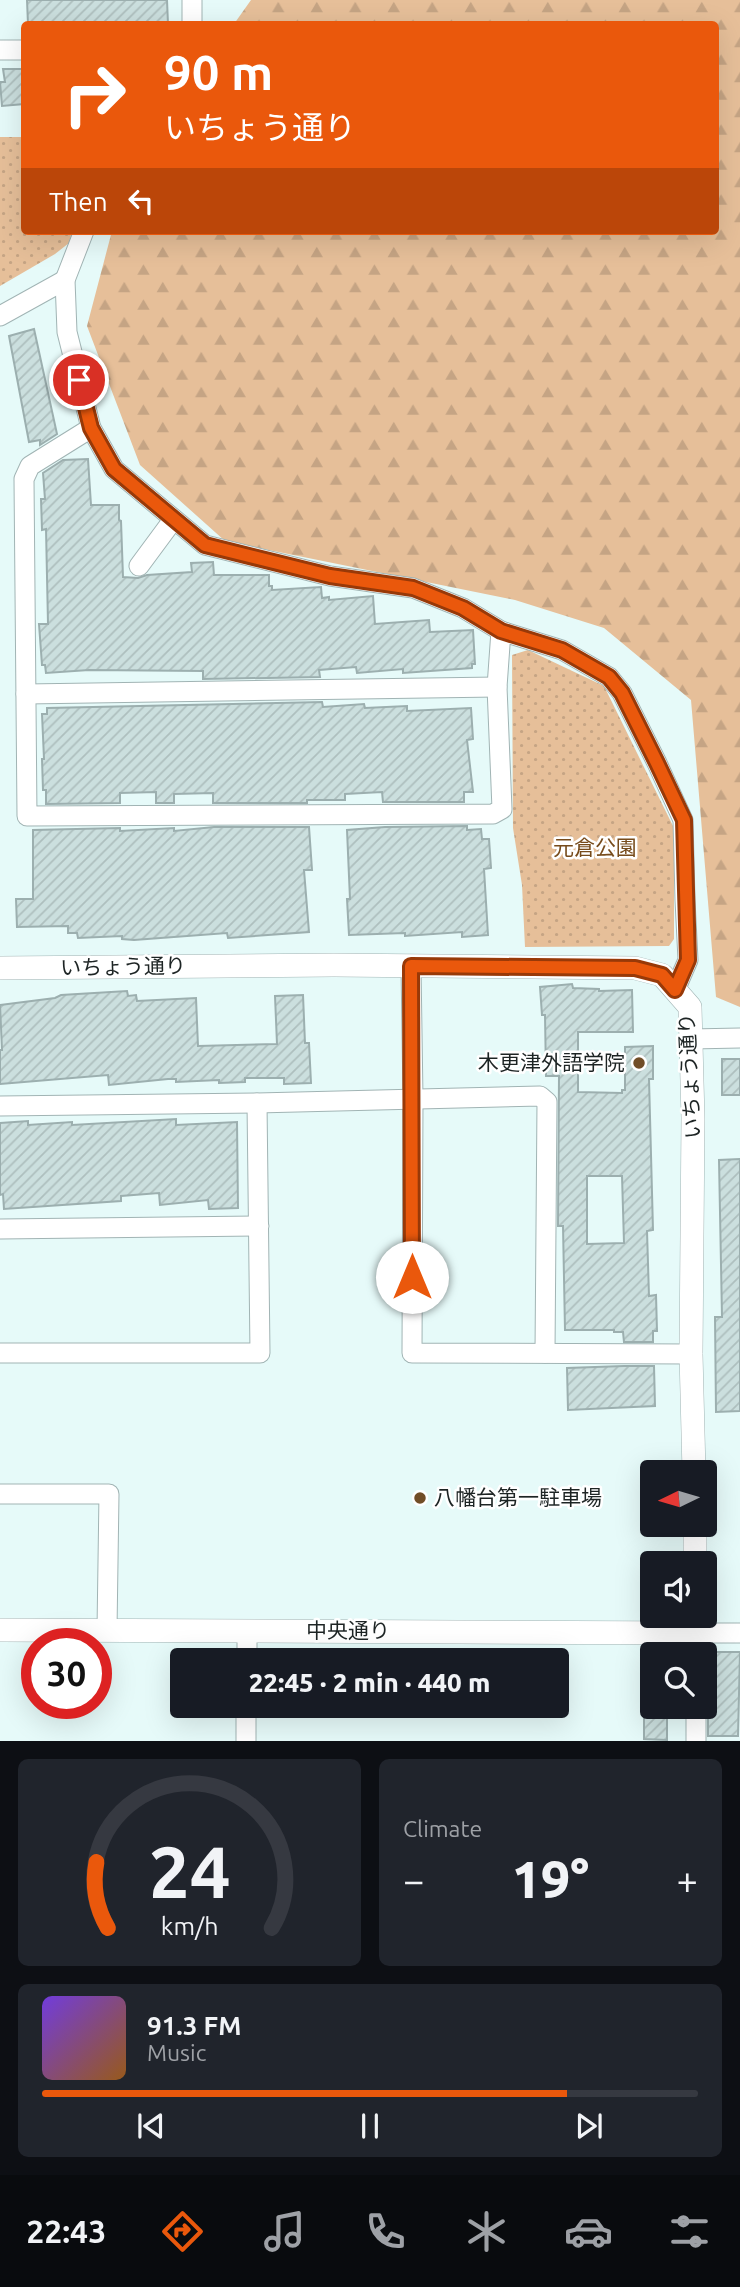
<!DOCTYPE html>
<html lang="en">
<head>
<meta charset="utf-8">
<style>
  body { margin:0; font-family:Ubuntu,"Noto Sans JP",sans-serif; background:#20242c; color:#f1f3f6; height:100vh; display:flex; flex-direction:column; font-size:26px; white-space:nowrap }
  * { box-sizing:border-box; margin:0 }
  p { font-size:23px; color:#9ea1a6 }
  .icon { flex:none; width:38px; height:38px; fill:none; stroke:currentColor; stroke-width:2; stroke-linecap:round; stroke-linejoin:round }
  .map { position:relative; height:1741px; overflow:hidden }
  .panel { display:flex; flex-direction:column; gap:18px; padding:18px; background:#0d0f14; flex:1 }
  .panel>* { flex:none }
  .top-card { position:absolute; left:21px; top:21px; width:698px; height:214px; border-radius:7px; box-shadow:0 7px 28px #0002; background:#ea580c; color:#fff; overflow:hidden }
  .needle { width:46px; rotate:265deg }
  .buttons { position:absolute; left:640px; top:1460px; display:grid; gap:14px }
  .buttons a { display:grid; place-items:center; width:77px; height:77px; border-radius:7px; background:#171b24; box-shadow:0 7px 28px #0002; font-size:35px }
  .speed { position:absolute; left:21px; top:1628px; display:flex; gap:14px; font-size:35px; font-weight:700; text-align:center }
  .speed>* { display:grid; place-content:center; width:91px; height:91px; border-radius:50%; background:#171b24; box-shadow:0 7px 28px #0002; line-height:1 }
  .speed .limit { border:10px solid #d22; background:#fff; color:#111 }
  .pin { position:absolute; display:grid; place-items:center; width:60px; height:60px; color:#fff; margin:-30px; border:4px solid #fff; border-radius:50%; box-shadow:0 2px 7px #0007 }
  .me { position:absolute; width:77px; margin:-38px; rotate:0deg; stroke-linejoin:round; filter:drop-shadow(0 0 5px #0008) }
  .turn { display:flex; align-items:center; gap:24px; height:147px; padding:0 28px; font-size:32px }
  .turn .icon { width:91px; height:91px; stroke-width:2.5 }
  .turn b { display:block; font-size:49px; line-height:60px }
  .then { display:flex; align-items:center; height:66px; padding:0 28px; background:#0003; gap:14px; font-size:26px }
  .big { font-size:52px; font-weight:800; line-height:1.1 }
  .panel .tile { flex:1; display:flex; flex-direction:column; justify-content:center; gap:10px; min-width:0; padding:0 24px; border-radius:10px; background:#20242c }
  .panel .dial { align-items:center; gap:0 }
  .dial svg { height:182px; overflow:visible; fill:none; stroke:#363941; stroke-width:7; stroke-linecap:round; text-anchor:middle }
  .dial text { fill:#f1f3f6; stroke:none }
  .song { display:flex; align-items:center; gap:21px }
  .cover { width:84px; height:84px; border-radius:10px; background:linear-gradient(135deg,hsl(260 70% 55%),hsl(30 70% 35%)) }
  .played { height:7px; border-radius:4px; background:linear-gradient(90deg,#ea580c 80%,#363941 80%) }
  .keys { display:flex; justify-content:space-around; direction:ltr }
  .heat { display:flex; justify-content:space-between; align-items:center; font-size:38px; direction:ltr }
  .panel .tiles { flex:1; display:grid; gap:18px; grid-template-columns:1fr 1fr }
  .tile:last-child { grid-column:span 2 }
  .trip { position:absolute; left:170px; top:1648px; width:399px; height:70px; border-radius:7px; background:#171b24; box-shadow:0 7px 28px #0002; font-weight:800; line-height:70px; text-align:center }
  .menu { display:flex; height:112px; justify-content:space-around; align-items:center; background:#090b0e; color:#9ea1a6 }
  .menu .icon { width:49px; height:49px }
  .menu .active { color:#ea580c }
  .menu b { font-size:32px; color:#f1f3f6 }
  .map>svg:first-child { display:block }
  .forest { fill:url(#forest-firs) }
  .park { fill:url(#park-dots) }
  .building { fill:url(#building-hatch); stroke:#9cafaf; stroke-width:2; fill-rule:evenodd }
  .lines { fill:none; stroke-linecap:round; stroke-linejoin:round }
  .minor-casing { stroke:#a1b4b4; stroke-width:21 }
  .tertiary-casing { stroke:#a1b4b4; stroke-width:24 }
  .minor { stroke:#fff; stroke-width:19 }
  .tertiary { stroke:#fff; stroke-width:23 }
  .route-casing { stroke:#983908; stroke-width:18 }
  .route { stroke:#ea580c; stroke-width:12 }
  .poi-dot { fill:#714d27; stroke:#fff; stroke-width:2.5 }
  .labels { text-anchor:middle; stroke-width:5; stroke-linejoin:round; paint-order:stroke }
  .park-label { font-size:21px; fill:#774b1b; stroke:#fff }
  .street-label { font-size:21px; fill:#1d2424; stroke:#fff }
  .poi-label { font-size:21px; fill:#1d2424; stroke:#fff; text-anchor:end }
</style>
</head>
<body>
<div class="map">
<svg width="740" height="1741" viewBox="0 0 740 1741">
  <defs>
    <pattern id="forest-firs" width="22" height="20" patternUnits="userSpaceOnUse" patternTransform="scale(1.75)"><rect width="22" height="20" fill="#e6bf99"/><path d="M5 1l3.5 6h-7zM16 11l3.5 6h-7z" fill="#c5a484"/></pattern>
    <pattern id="park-dots" width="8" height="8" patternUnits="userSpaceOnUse" patternTransform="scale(1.75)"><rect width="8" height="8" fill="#e6bf99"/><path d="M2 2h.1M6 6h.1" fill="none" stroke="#c5a484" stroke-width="1.8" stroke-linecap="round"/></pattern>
    <pattern id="building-hatch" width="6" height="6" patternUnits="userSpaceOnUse" patternTransform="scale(1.75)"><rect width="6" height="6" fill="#cbdfde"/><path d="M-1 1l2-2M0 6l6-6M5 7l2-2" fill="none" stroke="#aebfbe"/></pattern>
  </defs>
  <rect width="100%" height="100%" fill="#e6faf9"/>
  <path class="forest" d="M251,0H740V1007L716,997L691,700L604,628L515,600L225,541L140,465L87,326L112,231H716V24H234Z"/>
  <g class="park">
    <path d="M0,137H24V231H72L69,243L55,254L0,286Z"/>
    <path d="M528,650L604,686L674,828V939L669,946L525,947L522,885L513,828L512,655Z"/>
  </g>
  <g class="building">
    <path d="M27,0H167L168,24H28Z"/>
    <path d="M3,69H24V104L2,106L0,82H5Z"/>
    <path d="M34,329L57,434L40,445V440L29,442L9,336Z"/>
    <path d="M88,459L91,505H119V520L121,521L123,577L138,578L147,575L192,572L191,563L213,562L214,575H269V586H272V590L321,587L322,598L329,597V600L373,596L375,624L429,620L430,632L473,630L475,664H472V668L403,673V669L357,673L356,667L319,670L320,677L203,679V671L89,670L46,673L45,665H42L39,624H48L46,529L42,530L41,499H45L43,473L63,460Z"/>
    <path d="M322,702L323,707L364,704L365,708L407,706V711L471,708L473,739L467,740L473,792H464V802H383L382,792L345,794V800H307V803H213V793L174,794V803H156V792L120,793V803L46,804V790H43L42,759H44L42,714H47V708Z"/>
    <path d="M467,826V830L481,829L482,839H489L491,868L484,869L488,935L462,937V932L405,936V933L349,935L347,899H350L347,830L385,827Z"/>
    <path d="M214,827H309L312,870H304L309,932L228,938L227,933L134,940L122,939V936L78,938L77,933H68V926L17,927L16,899H33V830L120,828V831L174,828V831Z"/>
    <path d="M572,984L573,988L599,989V991L632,990L633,1032H578V1092L622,1093V1090H625V1047L653,1046V1079H649L653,1230L647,1231L649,1296L656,1295L657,1331H653V1342H624L623,1332H614V1330H565L563,1226H558L559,1076H546L545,1015H542L540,987ZM587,1176H622L624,1243L587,1244Z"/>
    <path d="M127,991L128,996L136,995L137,1001L196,998L198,1046L277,1044L275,996L303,995L305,1043H309L311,1083L284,1084V1078H245V1082L219,1083V1080L176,1082V1079H168L109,1085L108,1075L0,1084V1050H2L0,1005L55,998L61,995Z"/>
    <rect x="722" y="1059" width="18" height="36"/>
    <path d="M176,1119V1125L237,1122L238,1208L209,1209L208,1200L160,1205L159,1193L121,1196V1201L4,1209L3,1194L0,1195V1123L28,1121V1125L72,1122V1125Z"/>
    <path d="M740,1159V1411L716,1412L715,1317H722L719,1160Z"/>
    <path d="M624,1366H654L655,1406L568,1410L567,1368Z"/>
    <path d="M708,1652H740L738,1736H708V1706L705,1698V1662Z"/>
    <path d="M644,1706H667V1740L644,1739Z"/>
  </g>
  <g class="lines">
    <defs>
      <g id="minor">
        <path d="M192,0V24"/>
        <path d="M0,50H24"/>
        <path d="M84,231L65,280L67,332L91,428L114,469L205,545L330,576L413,588L463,608L501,631L562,650L609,677L622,693L657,763L683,820L685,900L688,960L675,990"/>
        <path d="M0,316L65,280"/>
        <path d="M91,428L30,466L24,479L27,816L493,814L502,809L497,687L501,631"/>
        <path d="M139,566L173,520"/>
        <path d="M26,694L497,687"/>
        <path d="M411,966L413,1098L412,1353L691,1354"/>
        <path d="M691,1039L740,1038"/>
        <path d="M0,1106L257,1103L540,1096L547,1102L545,1353"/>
        <path d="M0,1229L259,1226"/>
        <path d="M0,1353H260L257,1103"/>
        <path d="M0,1494H109L107,1630"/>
        <path d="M696,1654L695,1633H740"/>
        <path d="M247,1661V1631"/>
        <path d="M696,1706V1741"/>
        <path d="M246,1741V1706"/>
      </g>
      <g id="tertiary">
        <path d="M0,968L334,965L635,968L662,975L690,1007L693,1118L691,1354L694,1472"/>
        <path d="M695,1524V1563"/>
        <path d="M0,1630L695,1633V1615"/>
      </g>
    </defs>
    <use href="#minor" class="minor-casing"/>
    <use href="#tertiary" class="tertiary-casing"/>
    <use href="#minor" class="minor"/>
    <use href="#tertiary" class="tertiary"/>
  </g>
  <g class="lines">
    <defs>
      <path id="route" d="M79,380L91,428L114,469L205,545L330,576L413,588L463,608L501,631L562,650L609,677L622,693L657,763L684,820L688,960L675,990L662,975L635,968L411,966L412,1277"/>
    </defs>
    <use href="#route" class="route-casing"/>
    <use href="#route" class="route"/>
  </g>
  <g class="poi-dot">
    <circle cx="639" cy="1063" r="7"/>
    <circle cx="420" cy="1498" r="7"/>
  </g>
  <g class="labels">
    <g class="park-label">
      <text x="595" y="855">元倉公園</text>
    </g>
    <g class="street-label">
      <text transform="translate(123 967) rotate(-1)" y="7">いちょう通り</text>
      <text transform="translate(690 1076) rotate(-93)" y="7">いちょう通り</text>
      <text x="348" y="1638">中央通り</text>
    </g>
    <g class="poi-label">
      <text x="625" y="1070">木更津外語学院</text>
      <text x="434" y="1505" text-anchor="start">八幡台第一駐車場</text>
    </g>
  </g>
</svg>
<div class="buttons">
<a><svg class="needle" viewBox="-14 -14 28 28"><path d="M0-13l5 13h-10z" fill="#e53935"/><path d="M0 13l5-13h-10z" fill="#9ea1a6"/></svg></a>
<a><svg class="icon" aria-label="sound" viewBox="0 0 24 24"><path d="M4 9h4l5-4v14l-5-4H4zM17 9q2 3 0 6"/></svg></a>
<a><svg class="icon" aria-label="search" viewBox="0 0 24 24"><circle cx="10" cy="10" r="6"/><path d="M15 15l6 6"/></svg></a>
</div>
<div class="speed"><div class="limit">30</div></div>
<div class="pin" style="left:79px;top:380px;background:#d93025"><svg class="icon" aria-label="arrive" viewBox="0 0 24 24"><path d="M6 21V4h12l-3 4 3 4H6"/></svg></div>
<svg class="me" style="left:412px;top:1277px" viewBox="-20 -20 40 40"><circle r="19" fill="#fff"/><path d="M0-13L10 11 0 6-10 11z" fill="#ea580c"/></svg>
<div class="trip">22:45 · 2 min · 440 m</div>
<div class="top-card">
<div class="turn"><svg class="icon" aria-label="right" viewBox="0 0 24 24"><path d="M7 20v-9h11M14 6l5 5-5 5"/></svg><div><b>90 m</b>いちょう通り</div></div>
<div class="then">Then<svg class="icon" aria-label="left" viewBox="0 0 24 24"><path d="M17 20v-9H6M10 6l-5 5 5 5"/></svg></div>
</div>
</div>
<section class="panel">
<div class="tiles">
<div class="tile dial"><svg viewBox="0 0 100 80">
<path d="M14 69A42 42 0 1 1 86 69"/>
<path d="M14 69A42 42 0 0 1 9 40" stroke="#ea580c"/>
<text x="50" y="56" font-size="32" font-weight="700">24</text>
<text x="50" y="72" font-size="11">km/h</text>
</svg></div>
<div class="tile"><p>Climate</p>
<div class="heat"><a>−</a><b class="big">19°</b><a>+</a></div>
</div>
<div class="tile">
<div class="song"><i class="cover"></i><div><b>91.3 FM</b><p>Music</p></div></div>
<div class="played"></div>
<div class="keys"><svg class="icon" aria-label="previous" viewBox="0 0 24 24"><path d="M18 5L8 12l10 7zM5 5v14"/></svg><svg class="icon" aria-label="pause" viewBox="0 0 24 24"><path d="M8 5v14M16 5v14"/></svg><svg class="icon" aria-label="next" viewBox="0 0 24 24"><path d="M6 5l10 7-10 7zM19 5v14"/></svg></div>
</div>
</div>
</section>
<nav class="menu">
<b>22:43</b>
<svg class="icon active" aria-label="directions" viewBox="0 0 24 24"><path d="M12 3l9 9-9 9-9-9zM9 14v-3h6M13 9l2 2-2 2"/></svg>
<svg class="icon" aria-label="music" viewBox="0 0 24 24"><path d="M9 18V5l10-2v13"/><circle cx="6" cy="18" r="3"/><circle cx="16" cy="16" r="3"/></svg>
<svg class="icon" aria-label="phone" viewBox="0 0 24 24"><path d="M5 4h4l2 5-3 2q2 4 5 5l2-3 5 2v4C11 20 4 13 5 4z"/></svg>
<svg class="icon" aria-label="climate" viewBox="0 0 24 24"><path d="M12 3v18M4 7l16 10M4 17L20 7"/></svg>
<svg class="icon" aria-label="car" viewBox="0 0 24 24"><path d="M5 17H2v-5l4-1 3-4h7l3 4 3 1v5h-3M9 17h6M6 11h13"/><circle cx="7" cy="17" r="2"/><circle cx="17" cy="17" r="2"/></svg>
<svg class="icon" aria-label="filters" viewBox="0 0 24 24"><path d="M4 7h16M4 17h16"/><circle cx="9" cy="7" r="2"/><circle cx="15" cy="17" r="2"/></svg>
</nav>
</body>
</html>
